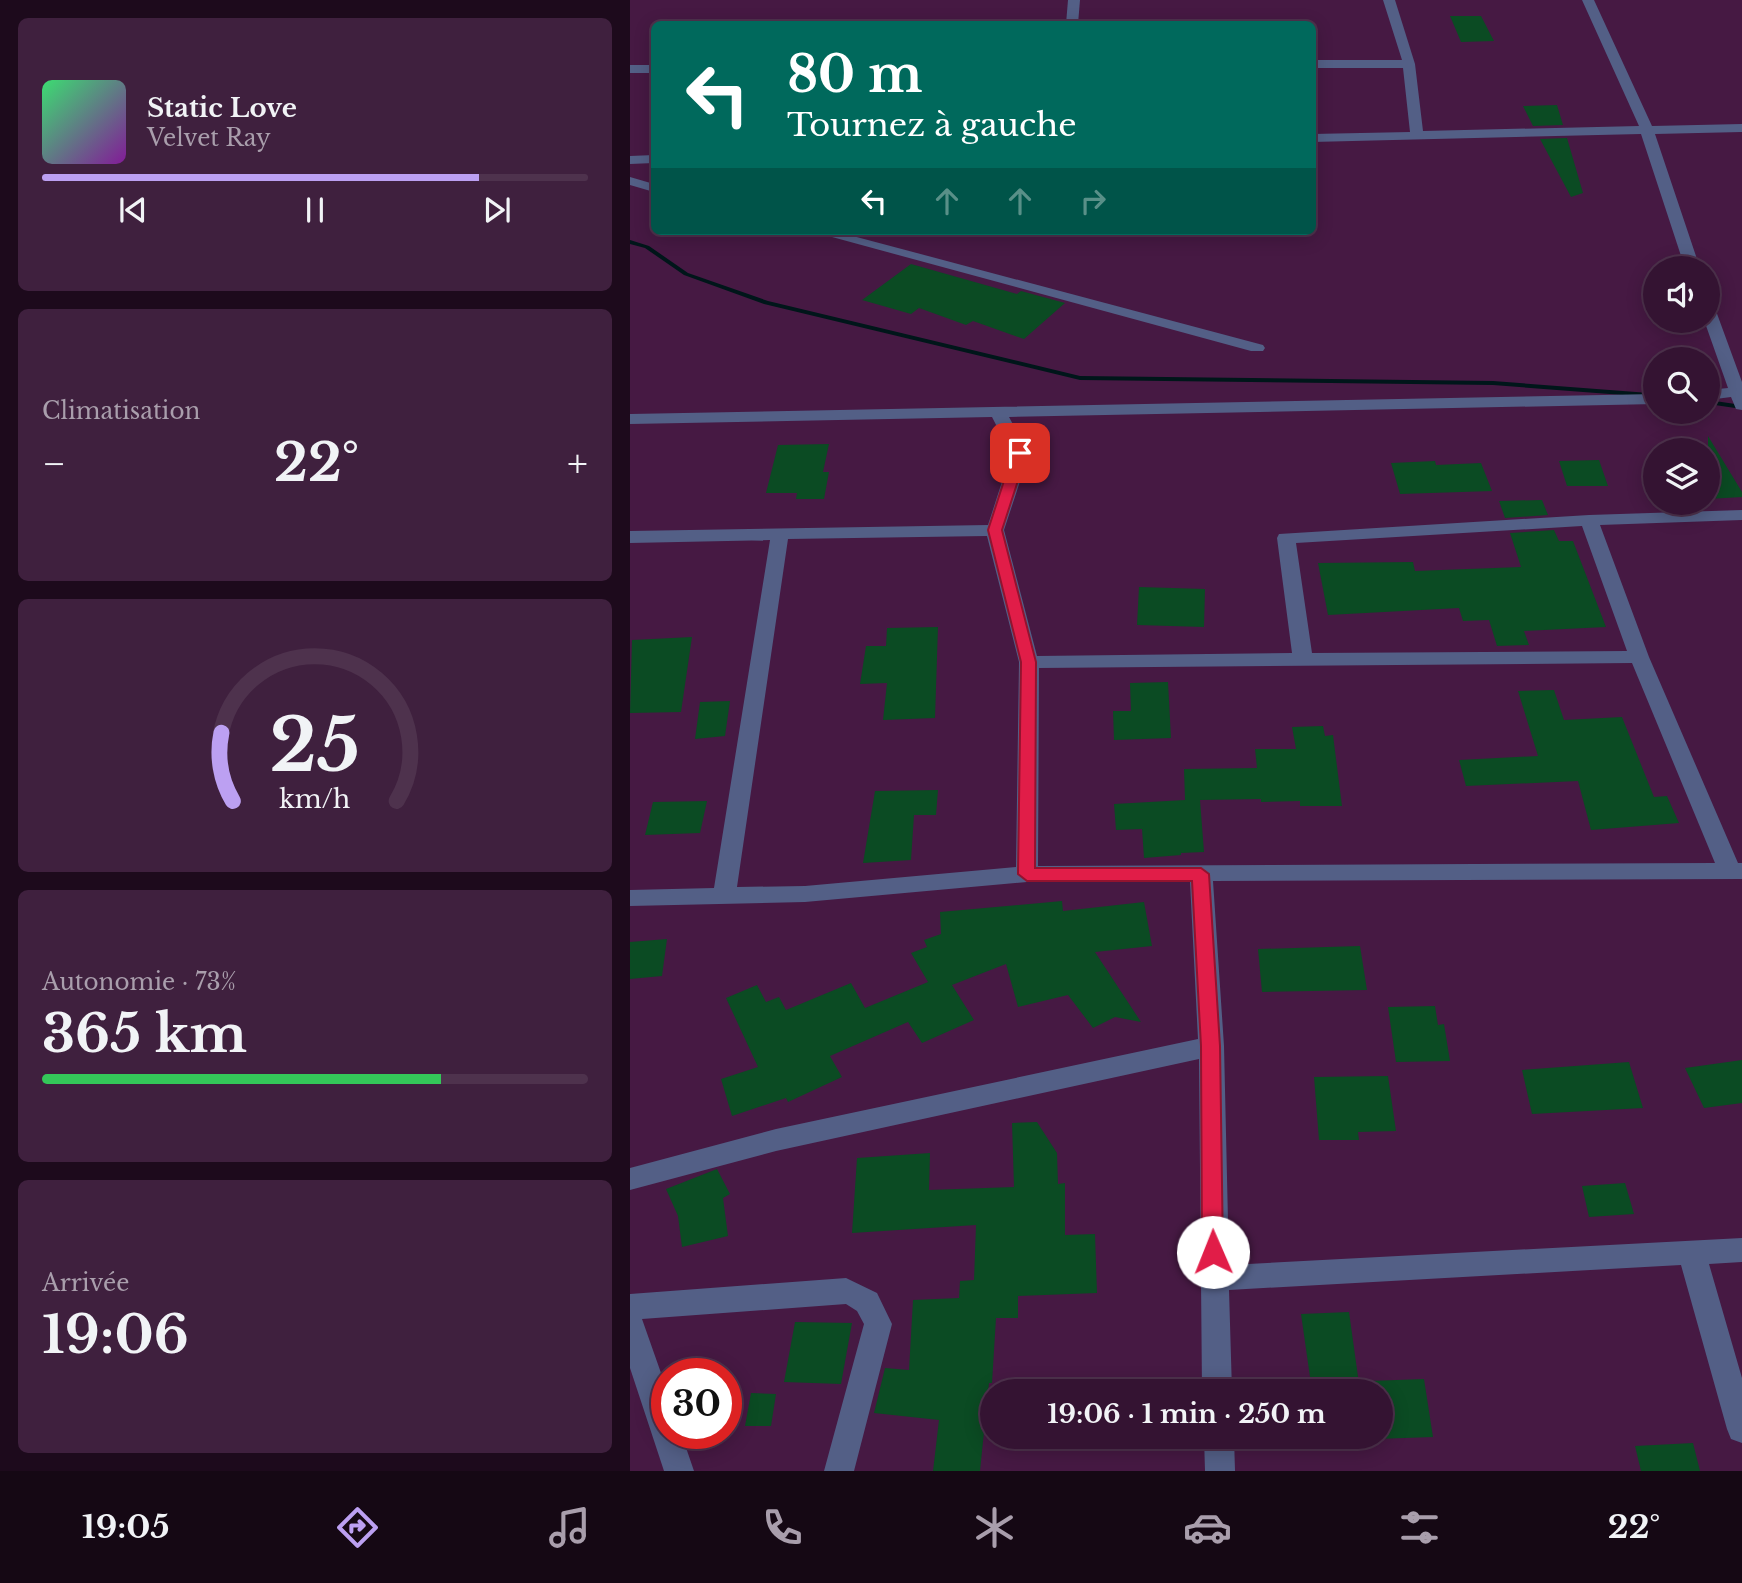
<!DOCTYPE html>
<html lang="fr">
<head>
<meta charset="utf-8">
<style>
  body { margin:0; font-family:"Libre Baskerville",serif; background:#3f203e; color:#f1f3f6; height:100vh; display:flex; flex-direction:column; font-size:26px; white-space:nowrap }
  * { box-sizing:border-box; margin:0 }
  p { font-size:23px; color:#a99eac }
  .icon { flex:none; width:38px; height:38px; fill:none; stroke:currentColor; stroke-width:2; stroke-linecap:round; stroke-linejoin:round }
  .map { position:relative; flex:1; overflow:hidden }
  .drawer { display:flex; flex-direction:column; gap:18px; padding:18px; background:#1d0a1c; width:630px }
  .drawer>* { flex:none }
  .banner { position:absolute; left:21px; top:21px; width:665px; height:214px; border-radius:10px; box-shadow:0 4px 18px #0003,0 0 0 2px #4e324d; background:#00695c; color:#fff; overflow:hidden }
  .tools { position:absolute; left:1013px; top:256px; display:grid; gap:14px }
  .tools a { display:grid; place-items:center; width:77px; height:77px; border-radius:50%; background:#341332; box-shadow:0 4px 18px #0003,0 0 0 2px #4e324d; font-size:35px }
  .speed { position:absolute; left:21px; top:1358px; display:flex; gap:14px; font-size:35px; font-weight:700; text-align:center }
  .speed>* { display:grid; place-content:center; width:91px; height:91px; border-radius:50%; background:#341332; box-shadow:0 4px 18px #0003,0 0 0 2px #4e324d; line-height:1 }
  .speed .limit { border:10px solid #d22; background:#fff; color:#111 }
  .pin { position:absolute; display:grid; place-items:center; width:60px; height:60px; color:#fff; margin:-30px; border-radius:14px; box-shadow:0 4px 10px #0006 }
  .me { position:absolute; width:77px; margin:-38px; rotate:359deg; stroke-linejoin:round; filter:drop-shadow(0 0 5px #0008) }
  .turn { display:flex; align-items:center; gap:24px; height:147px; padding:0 21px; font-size:32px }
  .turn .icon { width:91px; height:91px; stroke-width:2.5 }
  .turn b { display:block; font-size:49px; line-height:60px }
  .lanes { display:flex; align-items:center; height:66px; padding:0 21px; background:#0003; justify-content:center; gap:35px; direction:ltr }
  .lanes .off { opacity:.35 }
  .big { font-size:52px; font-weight:700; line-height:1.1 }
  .drawer .widget { flex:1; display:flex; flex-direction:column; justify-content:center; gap:10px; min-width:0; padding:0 24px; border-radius:10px; background:#3f203e }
  .drawer .dial { align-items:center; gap:0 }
  .dial svg { height:182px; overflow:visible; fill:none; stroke:#4e324d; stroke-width:7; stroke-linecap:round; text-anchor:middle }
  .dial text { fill:#f1f3f6; stroke:none }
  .song { display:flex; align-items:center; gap:21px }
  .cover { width:84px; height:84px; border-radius:10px; background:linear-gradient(135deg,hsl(140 70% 55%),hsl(290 70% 35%)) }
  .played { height:7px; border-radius:4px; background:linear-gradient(90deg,#bca0f2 80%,#4e324d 80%) }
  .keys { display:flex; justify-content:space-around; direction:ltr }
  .heat { display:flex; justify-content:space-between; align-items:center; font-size:38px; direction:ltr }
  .charge { height:10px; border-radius:5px; background:linear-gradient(90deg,#34c759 73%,#4e324d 0) }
  .trip { position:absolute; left:350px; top:1379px; width:413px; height:70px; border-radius:35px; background:#341332; box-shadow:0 4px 18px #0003,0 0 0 2px #4e324d; font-weight:700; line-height:70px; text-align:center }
  .tab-bar { display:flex; height:112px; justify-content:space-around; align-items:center; background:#150814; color:#a99eac }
  .tab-bar .icon { width:49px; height:49px }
  .tab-bar .active { color:#bca0f2 }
  .tab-bar b { font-size:32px; color:#f1f3f6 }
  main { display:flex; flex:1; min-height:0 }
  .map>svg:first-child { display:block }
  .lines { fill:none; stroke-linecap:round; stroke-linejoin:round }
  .stream { fill:#00161a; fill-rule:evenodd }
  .building { fill:#0b4b23 }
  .minor { fill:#535f86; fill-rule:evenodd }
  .route { fill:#e11d48; stroke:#92132f; stroke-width:2 }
</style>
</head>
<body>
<main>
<section class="drawer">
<div class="widget">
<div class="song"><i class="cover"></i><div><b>Static Love</b><p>Velvet Ray</p></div></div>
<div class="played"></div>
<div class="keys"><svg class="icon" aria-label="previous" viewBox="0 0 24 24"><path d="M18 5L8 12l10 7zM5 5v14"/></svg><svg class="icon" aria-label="pause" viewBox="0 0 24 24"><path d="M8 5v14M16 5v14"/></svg><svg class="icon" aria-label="next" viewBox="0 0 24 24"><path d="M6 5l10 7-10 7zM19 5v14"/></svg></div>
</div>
<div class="widget"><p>Climatisation</p>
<div class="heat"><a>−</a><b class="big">22°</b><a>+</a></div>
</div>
<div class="widget dial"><svg viewBox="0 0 100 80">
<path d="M14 69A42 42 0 1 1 86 69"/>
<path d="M14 69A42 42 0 0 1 9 39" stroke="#bca0f2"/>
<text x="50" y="56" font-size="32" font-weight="700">25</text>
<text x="50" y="72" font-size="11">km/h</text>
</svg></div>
<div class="widget"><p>Autonomie · 73%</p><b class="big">365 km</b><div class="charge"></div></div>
<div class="widget"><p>Arrivée</p><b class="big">19:06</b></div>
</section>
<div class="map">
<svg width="1112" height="1471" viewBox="0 0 1112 1471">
  <rect width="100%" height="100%" fill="#461943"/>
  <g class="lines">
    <g class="stream">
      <path d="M0,240L19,246L58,273L138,301L450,376L863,381L1019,393L1023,395L1019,397L863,385L450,380L134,304L54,275L15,248L0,244Z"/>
      <path d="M1078,400L1112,405V409L1078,404Z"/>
    </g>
  </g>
  <g class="building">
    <path d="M820,16H851L864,41L831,42Z"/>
    <path d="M927,105L933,125L903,126L893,106Z"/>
    <path d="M937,138L953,193L941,197L910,139Z"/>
    <path d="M281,264L387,294L391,291L435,303L394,339L343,321L336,325L289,308L281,314L232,300Z"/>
    <path d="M1078,436L1112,492V497L1078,499Z"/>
    <path d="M199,444L193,472H199L194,499H166L167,493H136L148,445Z"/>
    <path d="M969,460L978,486H937L929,461Z"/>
    <path d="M805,461L806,465L851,463L862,491L770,494L761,463Z"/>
    <path d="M912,500L918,515L875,518L869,501Z"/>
    <path d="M924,530L929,541H943L976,627L894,631L899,645L867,646L859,620L833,621L829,608L698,615L688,563L783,562L785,571L891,567L880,533Z"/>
    <path d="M509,587L575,589L574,627L507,625Z"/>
    <path d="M308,627L305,718L253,720L257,683L230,684L236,646H256L257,628Z"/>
    <path d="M62,637L51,712L0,713L2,640Z"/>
    <path d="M538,682L541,738L484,740L483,711H501L500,683Z"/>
    <path d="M924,690L934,720L992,717L1024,797L1037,796L1049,823L961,830L948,781L836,786L829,760L908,756L888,691Z"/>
    <path d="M100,701L95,736L65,739L70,702Z"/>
    <path d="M693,726L695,736L703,735L712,806H670V801L631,802V799L570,800L574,852L551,853V855L514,858L512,829L486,830L484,804L555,800L554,769L627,768L625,749H666L662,727Z"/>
    <path d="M308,790L306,815H284L281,860L233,863L245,791Z"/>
    <path d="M77,801L70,833L15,835L23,802Z"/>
    <path d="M432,901L433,911L514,902L522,946L465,952L511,1022L485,1017L463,1028L438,995L388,1007L376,964L322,985L344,1020L292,1043L278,1022L200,1056L212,1077L158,1102L156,1098L102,1116L91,1079L128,1067L96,998L127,985L136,1002L149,997L156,1010L221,983L235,1008L298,982L281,953L297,947L294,940L311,934L310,912Z"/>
    <path d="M37,939L32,976L0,979V942Z"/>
    <path d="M730,946L737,990L632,992L628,949Z"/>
    <path d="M805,1006L808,1025L814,1024L820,1061L766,1062L758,1007Z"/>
    <path d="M1112,1060V1103L1074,1108L1055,1068Z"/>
    <path d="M999,1062L1013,1108L902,1114L892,1070Z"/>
    <path d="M758,1076L766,1131L728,1132L729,1140H689L684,1077Z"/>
    <path d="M407,1122L427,1153L428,1184L435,1183V1235L465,1234L467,1293L388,1296V1318H366L362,1383H359L350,1471H303L309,1420L244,1413L255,1368L279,1370L283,1300L329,1298L330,1281L344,1280L346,1225L222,1233L227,1158L300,1153L299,1190L384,1187L382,1123Z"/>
    <path d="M87,1169L100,1194L93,1198L98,1236L52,1247L48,1216L36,1189Z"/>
    <path d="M995,1183L1004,1214L959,1217L952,1186Z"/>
    <path d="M719,1312L730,1391H682L671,1314Z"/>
    <path d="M165,1322L222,1323L211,1384L154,1382Z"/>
    <path d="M794,1379L803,1437L746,1439L751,1437V1391H740L739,1381Z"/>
    <path d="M121,1393L146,1394L141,1426H115Z"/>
    <path d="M1063,1443L1070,1471H1011L1005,1446Z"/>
  </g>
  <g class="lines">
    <g class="minor">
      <path d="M438,0H450L448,24H436Z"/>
      <path d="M753,0H765L785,64L793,131L1009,126L952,0H964L1022,126L1112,124V132L1025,134L1070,268H1055L1011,134L682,142V134L780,132L773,68H682V60H772Z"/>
      <rect x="0" y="65" width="24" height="8"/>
      <path d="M24,155V163L0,164V156Z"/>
      <path d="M0,177L24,184V192L0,185Z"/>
      <path d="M180,231H204L633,345L635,348L633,351H621Z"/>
      <path d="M1078,306L1086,311L1112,382V410L1106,409L1101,397L1078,400V390L1098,388L1074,320H1078Z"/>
      <path d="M1026,394V404L379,417L399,454L374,530L407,656L662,653L647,538L649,534L959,515L1112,510V520L970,525L1019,657L1108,863H1112V879L583,881L594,1046L599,1265L1112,1238V1262L1079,1264L1112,1378V1443L1101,1439L1097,1429L1051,1265L599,1290L602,1391H572L569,1059L146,1151L0,1190V1168L146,1129L568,1039L560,882H397L175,902L0,906V890L84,888L140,540L0,543V531L358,525L381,454L362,417L0,424V414ZM952,526L997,651L682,653L666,543ZM357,536L389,662L386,867L175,886L107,887L158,539ZM1002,663L1085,863L408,866L409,668Z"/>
      <path d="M216,1278L247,1293L262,1324L224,1471H194L234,1324L227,1311L216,1304L12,1319L37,1390V1433H51L64,1471H34L0,1368V1294Z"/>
      <path d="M574,1437H604L605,1471H575Z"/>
    </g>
  </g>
  <path class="route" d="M390,449L397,453L372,530L406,662L405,868H571L579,874L590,1046L593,1252L590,1259L583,1262L576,1259L572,1252L571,1046L562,881H397L388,874L391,662L358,530L383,453Z"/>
</svg>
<div class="tools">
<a><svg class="icon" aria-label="sound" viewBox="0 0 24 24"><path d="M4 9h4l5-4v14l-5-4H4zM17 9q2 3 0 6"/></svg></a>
<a><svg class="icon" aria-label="search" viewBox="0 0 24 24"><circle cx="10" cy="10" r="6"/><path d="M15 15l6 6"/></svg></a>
<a><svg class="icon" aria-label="layers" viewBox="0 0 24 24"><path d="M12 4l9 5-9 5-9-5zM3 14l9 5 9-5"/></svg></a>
</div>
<div class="speed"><div class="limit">30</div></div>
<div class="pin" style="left:390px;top:453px;background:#d93025"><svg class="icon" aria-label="arrive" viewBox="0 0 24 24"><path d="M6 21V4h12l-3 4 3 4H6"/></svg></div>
<svg class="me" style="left:583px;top:1252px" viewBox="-20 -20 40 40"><circle r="19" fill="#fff"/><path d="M0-13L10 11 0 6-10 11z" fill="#e11d48"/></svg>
<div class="trip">19:06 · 1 min · 250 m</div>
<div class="banner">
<div class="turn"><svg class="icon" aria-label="left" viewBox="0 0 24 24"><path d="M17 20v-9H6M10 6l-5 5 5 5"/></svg><div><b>80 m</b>Tournez à gauche</div></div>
<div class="lanes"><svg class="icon" aria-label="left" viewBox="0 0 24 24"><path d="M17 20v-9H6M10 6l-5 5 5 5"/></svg><svg class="icon off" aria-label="ahead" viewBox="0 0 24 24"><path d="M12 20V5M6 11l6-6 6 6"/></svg><svg class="icon off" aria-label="ahead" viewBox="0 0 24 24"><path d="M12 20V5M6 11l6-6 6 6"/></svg><svg class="icon off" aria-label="right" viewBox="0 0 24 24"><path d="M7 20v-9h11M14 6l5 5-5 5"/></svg></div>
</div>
</div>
</main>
<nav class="tab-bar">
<b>19:05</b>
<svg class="icon active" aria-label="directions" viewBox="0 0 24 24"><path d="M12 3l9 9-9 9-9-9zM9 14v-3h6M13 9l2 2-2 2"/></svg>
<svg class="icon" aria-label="music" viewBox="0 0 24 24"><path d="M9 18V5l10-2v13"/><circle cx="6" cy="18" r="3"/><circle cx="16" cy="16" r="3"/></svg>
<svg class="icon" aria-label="phone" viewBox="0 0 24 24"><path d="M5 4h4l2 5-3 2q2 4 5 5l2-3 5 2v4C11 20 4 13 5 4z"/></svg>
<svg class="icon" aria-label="climate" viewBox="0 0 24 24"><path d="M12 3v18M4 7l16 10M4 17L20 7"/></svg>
<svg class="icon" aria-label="car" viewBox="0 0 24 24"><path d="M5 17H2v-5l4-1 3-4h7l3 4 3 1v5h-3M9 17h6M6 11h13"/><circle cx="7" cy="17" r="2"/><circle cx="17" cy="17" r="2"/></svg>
<svg class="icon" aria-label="filters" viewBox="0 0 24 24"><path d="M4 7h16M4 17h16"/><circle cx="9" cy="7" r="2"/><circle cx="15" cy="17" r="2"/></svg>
<b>22°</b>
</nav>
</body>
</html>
